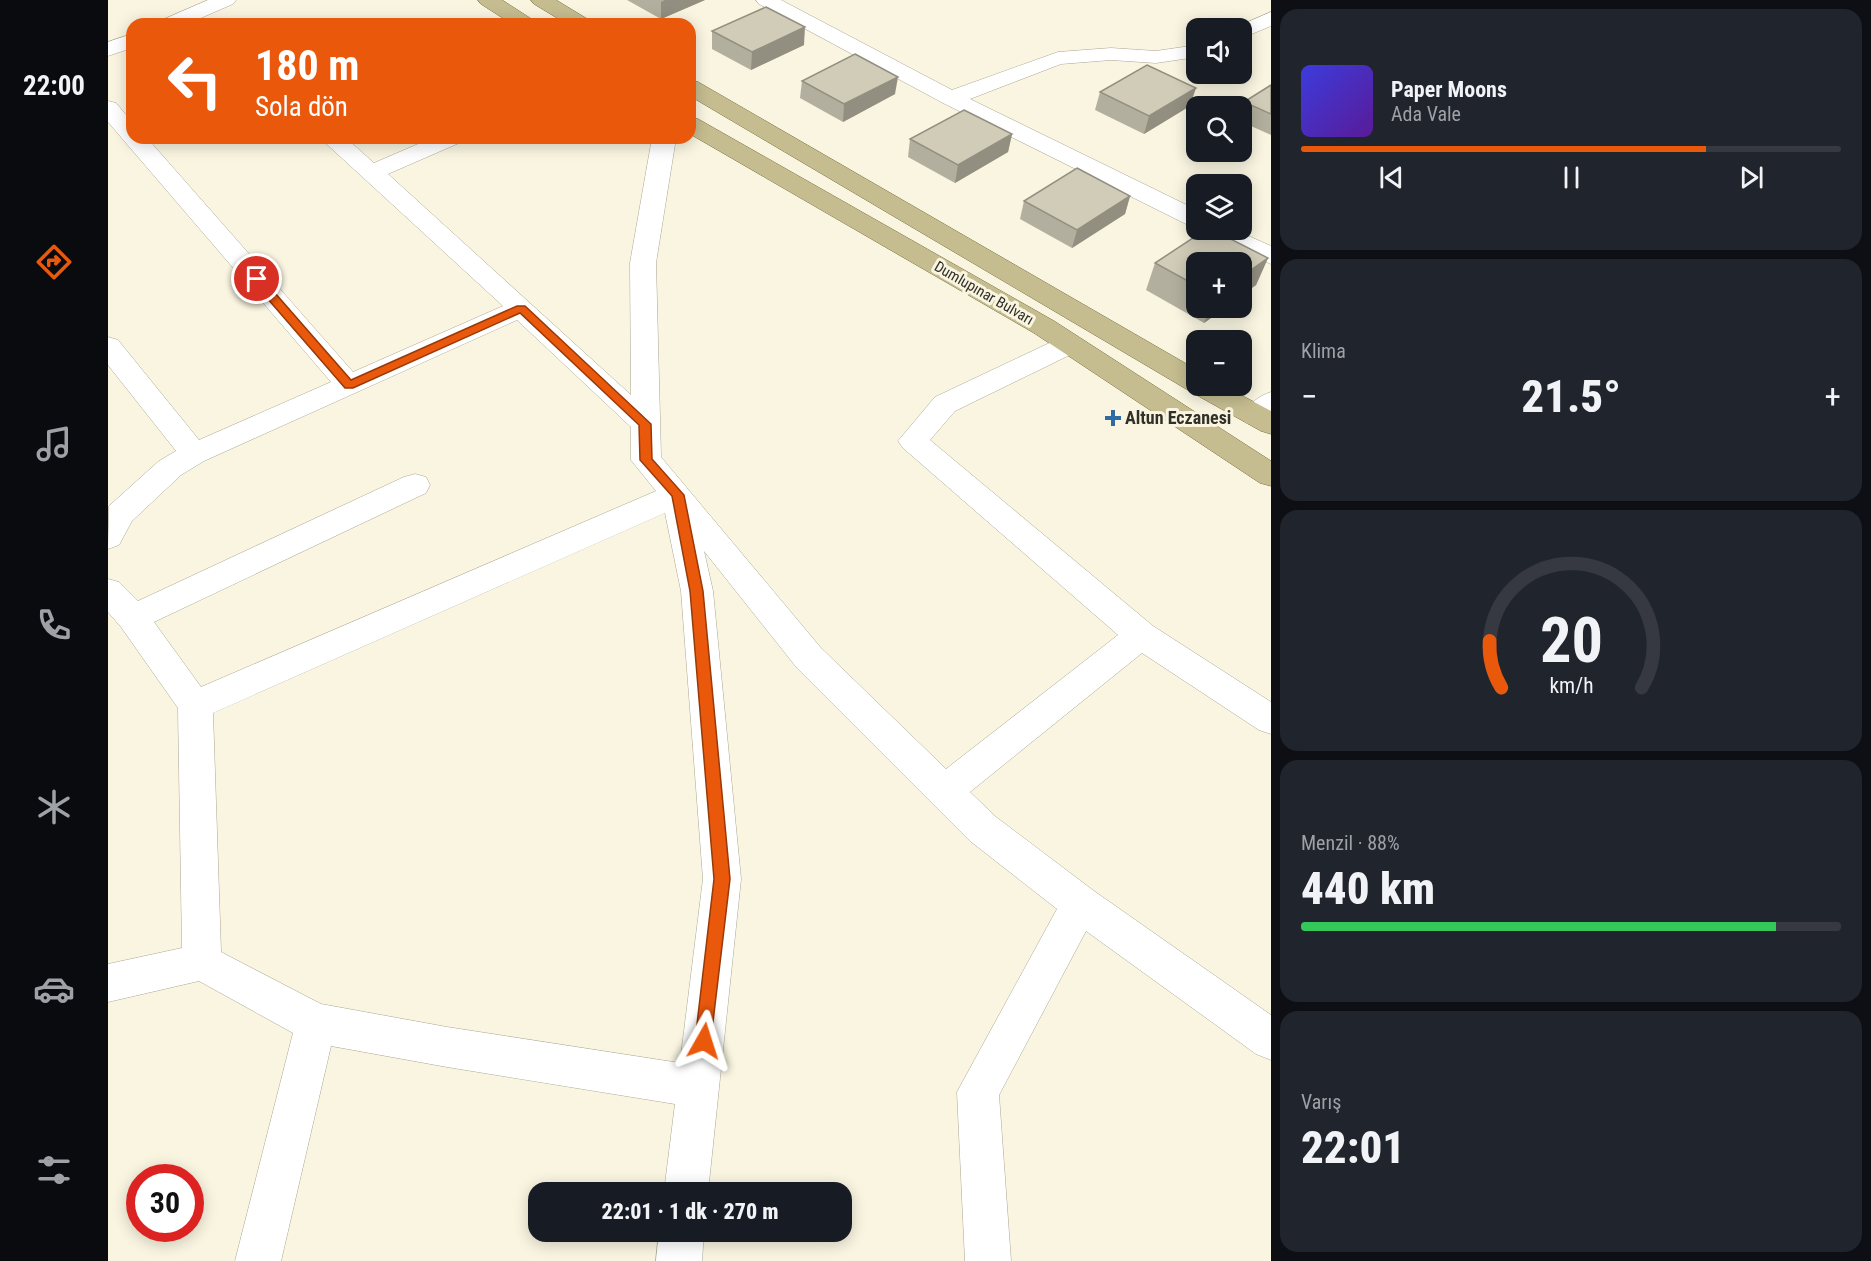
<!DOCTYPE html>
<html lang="tr">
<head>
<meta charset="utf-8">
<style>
  body { margin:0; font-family:"Roboto Condensed",sans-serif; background:#20242c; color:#f1f3f6; height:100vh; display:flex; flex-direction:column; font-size:22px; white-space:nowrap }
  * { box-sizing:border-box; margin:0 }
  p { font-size:20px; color:#9ea1a6 }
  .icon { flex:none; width:33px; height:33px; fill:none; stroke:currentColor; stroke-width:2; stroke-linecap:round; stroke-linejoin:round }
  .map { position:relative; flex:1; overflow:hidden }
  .drawer { display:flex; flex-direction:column; gap:9px; padding:9px; background:#0d0f14; width:600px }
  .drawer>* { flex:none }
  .hud { position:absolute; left:18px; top:18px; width:570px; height:126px; border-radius:18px; box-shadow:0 3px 15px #0003; background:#ea580c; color:#fff; overflow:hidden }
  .fabs { position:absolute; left:1078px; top:18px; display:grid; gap:12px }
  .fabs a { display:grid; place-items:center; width:66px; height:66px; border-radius:12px; background:#171b24; box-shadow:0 3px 15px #0003; font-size:30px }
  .speed { position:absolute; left:18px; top:1164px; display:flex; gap:12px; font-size:30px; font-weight:700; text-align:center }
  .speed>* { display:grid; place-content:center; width:78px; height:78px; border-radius:50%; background:#171b24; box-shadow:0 3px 15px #0003; line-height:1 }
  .speed .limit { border:9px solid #d22; background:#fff; color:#111 }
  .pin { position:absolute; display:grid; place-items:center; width:51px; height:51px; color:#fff; margin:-26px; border:3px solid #fff; border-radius:50%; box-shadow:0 2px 6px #0007 }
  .me { position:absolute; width:66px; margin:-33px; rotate:6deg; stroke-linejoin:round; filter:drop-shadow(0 0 4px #0008) }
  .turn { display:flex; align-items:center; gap:21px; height:126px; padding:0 30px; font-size:27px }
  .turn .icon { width:78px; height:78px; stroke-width:2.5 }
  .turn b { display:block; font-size:42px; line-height:51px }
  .big { font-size:45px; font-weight:800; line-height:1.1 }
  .drawer .tile { flex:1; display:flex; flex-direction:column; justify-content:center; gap:9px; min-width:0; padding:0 21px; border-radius:18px; background:#20242c }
  .drawer .dial { align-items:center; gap:0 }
  .dial svg { height:156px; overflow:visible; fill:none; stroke:#363941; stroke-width:7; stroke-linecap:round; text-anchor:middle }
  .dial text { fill:#f1f3f6; stroke:none }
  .song { display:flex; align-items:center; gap:18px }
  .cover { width:72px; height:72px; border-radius:9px; background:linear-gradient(135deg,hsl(240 70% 55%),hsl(270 70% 35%)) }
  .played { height:6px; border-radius:3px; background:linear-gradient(90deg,#ea580c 75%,#363941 75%) }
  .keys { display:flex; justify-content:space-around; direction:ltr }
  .heat { display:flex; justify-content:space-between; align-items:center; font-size:33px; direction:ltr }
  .charge { height:9px; border-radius:4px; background:linear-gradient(90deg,#34c759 88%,#363941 0) }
  .trip { position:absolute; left:420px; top:1182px; width:324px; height:60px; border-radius:18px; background:#171b24; box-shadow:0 3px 15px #0003; font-weight:800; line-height:60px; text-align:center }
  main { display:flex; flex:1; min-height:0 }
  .tab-bar { display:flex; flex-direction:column; width:108px; justify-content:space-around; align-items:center; background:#090b0e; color:#9ea1a6 }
  .tab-bar .icon { width:42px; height:42px }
  .tab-bar .current { color:#ea580c }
  .tab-bar b { font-size:27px; color:#f1f3f6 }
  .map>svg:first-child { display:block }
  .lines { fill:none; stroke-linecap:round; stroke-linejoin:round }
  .minor-casing { stroke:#aba794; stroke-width:1 }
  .major-casing { stroke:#796f3c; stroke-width:1 }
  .minor { fill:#fff; fill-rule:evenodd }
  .major { fill:#c5bd90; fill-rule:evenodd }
  .wall { fill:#b3af9e }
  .shaded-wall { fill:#928f81 }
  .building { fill:#d0ccb8; stroke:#928f81; stroke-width:1.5 }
  .route { fill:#ea580c; stroke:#983908; stroke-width:1.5 }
  .poi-dot { fill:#2e6ba2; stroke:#f9f5e1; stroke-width:2 }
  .labels { text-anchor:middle; stroke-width:6; stroke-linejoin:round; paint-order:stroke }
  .far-street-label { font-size:15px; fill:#323129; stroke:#f9f5e1 }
  .poi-label { font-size:18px; font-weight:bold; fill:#323129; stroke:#f9f5e1; text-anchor:start }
</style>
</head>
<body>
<main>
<nav class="tab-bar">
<b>22:00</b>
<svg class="icon current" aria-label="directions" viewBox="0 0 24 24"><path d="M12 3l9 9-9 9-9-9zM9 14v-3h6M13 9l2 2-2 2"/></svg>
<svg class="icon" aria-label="music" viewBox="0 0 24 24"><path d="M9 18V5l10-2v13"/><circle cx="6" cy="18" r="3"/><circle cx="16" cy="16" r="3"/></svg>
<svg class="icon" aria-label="phone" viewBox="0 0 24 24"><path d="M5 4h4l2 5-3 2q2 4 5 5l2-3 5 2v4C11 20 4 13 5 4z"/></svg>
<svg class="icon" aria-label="climate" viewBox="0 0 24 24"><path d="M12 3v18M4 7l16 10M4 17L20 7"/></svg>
<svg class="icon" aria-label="car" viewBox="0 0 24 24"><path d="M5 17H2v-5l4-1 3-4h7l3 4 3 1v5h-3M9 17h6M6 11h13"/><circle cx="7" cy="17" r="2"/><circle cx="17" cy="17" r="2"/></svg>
<svg class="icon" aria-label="filters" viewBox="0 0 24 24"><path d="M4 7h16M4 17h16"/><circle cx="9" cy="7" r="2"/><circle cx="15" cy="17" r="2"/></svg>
</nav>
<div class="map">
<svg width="1163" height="1261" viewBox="0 0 1163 1261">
  <rect width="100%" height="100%" fill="#f9f5e1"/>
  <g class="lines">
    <defs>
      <g id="minor">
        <path d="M100,0H128L125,4L79,24H51L54,20Z"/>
        <path d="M648,0H673L844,90L950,52L1003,48L1048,51L1089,45V57L1048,63L1003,60L953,64L862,99L1089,210V227L1080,225L835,103L651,4Z"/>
        <path d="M1163,12V26L1134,38V28H1126Z"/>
        <path d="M24,34V48L0,56V42Z"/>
        <path d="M0,101L8,103L24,122V138H39L245,372L395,306L212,138H238L266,163L324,138H355L351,143L280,174L523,395L522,263L544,138H568L548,263L553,457L713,648L838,769L1010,635L795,448L790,441L827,397L952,338L962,335L972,338L976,344L972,350L847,411L822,440L1045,626L1163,702V734L1151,730L1034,653L862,792L888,817L986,891L1163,1015V1060L1148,1054L978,931L891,1095L903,1261H857L849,1092L949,909L862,841L689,668L596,551L605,591L633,879L600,1192H556L567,1104L339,1067L223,1046L173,1261H127L185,1033L91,981L0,1002V964L74,948L70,708L13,627L0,612V579L11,582L30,601L296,477L307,474L318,477L322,485L318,493L46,622L93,687L548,491L523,460V427L409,320L96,461L73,475L24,521L11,545L0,549L1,506L51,461L68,451L0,365V337L10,340L91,440L223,382L0,122ZM557,513L573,591L595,879L572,1063L339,1027L213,1004L113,952L105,713Z"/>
        <path d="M1096,230H1127L1163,246V264L1099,235Z"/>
        <path d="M1163,392V418C1155,426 1148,426 1138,423L1134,416C1141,404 1150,396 1163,392Z"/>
        <path d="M551,1232H596L594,1261H548Z"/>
      </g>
      <g id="major">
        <path d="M370,0H394L425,20L428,24H404L373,4Z"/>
        <path d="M423,0H448L481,20L484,24H459L426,4Z"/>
        <path d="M582,80L590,82L1089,370V386H1116L1163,411V434L1153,431L1085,393L582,96Z"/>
        <path d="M582,117L590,119L946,321L1163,461V486L1152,483L926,333L582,134Z"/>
      </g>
    </defs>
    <use href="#minor" class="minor-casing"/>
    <use href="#major" class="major-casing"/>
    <use href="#minor" class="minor"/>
    <use href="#major" class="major"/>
  </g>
  <g class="wall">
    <path d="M519,0H597L553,19Z"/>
    <path d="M604,31L696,45L643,70L604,49Z"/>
    <path d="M694,81L787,94L735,122L692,98Z"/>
    <path d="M1163,85V135L1134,122V108L1136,102Z"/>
    <path d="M992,92L1082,106L1036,134L987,110Z"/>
    <path d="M904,134L900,152L847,183L800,157L802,139Z"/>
    <path d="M1022,196L1017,214L964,248L912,219L916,201Z"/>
    <path d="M1097,230H1105L1160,258L1148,285L1134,295V262H1089V308H1117L1096,323L1038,290L1047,263Z"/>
  </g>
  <g class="shaded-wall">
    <path d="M557,0H597L553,19V2Z"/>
    <path d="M697,27L696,45L643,70L644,52Z"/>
    <path d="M790,77L787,94L735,122L736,104Z"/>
    <path d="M1088,88L1082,106L1036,134L1041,116Z"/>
    <path d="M904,134L900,152L847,183L850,165Z"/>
    <path d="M1022,196L1017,214L964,248L969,230Z"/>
    <path d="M1160,258L1148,285L1134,295V276Z"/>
    <path d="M1102,308H1117L1096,323Z"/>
  </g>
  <g class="building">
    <path d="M658,7L697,27L644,52L604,31Z"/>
    <path d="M747,54L790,77L736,104L694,81Z"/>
    <path d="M1039,65L1088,88L1041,116L992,92Z"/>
    <path d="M1163,85V114L1136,102Z"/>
    <path d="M856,110L904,134L850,165L802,139Z"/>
    <path d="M969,168L1022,196L969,230L916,201Z"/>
    <path d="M1097,230H1105L1160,258L1134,276V262H1089V286L1047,263Z"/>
  </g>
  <path class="route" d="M149,276L153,277L243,380L409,306H417L543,424L544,459L576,495L595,591L622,879L602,1047L596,1049L589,1047L587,1041L606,879L582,591L564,496L532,460L531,425L412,313L245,388H237L145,282L144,279Z"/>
  <path class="poi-dot" d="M1002 409h6v6h6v6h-6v6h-6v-6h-6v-6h6z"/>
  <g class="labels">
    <g class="far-street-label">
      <text transform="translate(876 293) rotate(30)" y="5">Dumlupınar Bulvarı</text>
    </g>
    <g class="poi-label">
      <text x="1017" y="424">Altun Eczanesi</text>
    </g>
  </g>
</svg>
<div class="fabs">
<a><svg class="icon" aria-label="sound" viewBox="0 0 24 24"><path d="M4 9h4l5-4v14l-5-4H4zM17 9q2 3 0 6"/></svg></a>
<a><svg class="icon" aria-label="search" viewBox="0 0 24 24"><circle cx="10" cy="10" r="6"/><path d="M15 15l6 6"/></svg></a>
<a><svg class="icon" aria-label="layers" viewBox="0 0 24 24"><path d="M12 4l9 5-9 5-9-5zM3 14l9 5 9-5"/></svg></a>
<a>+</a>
<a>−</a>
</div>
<div class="speed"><div class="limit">30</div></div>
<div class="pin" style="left:149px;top:279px;background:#d93025"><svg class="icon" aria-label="arrive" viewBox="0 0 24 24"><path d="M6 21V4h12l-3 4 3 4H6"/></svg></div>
<svg class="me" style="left:596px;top:1041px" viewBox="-20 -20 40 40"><path d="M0-17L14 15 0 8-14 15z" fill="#ea580c" stroke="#fff" stroke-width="4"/></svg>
<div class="trip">22:01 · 1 dk · 270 m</div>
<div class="hud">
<div class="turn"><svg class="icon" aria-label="left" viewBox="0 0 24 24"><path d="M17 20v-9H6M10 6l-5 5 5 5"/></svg><div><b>180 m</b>Sola dön</div></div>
</div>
</div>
<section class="drawer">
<div class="tile">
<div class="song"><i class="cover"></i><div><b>Paper Moons</b><p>Ada Vale</p></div></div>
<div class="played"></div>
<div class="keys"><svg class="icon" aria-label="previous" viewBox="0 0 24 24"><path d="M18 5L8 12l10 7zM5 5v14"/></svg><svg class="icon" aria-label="pause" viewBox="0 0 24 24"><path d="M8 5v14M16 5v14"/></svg><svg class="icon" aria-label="next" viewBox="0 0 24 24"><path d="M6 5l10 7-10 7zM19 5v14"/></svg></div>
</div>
<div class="tile"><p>Klima</p>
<div class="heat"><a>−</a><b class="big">21.5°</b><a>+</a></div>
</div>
<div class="tile dial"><svg viewBox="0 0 100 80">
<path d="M14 69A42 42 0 1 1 86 69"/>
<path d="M14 69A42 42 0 0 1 8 45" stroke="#ea580c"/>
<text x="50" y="56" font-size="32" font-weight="700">20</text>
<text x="50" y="72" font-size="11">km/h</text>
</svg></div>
<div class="tile"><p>Menzil · 88%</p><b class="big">440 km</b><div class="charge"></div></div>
<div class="tile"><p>Varış</p><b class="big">22:01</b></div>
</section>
</main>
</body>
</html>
